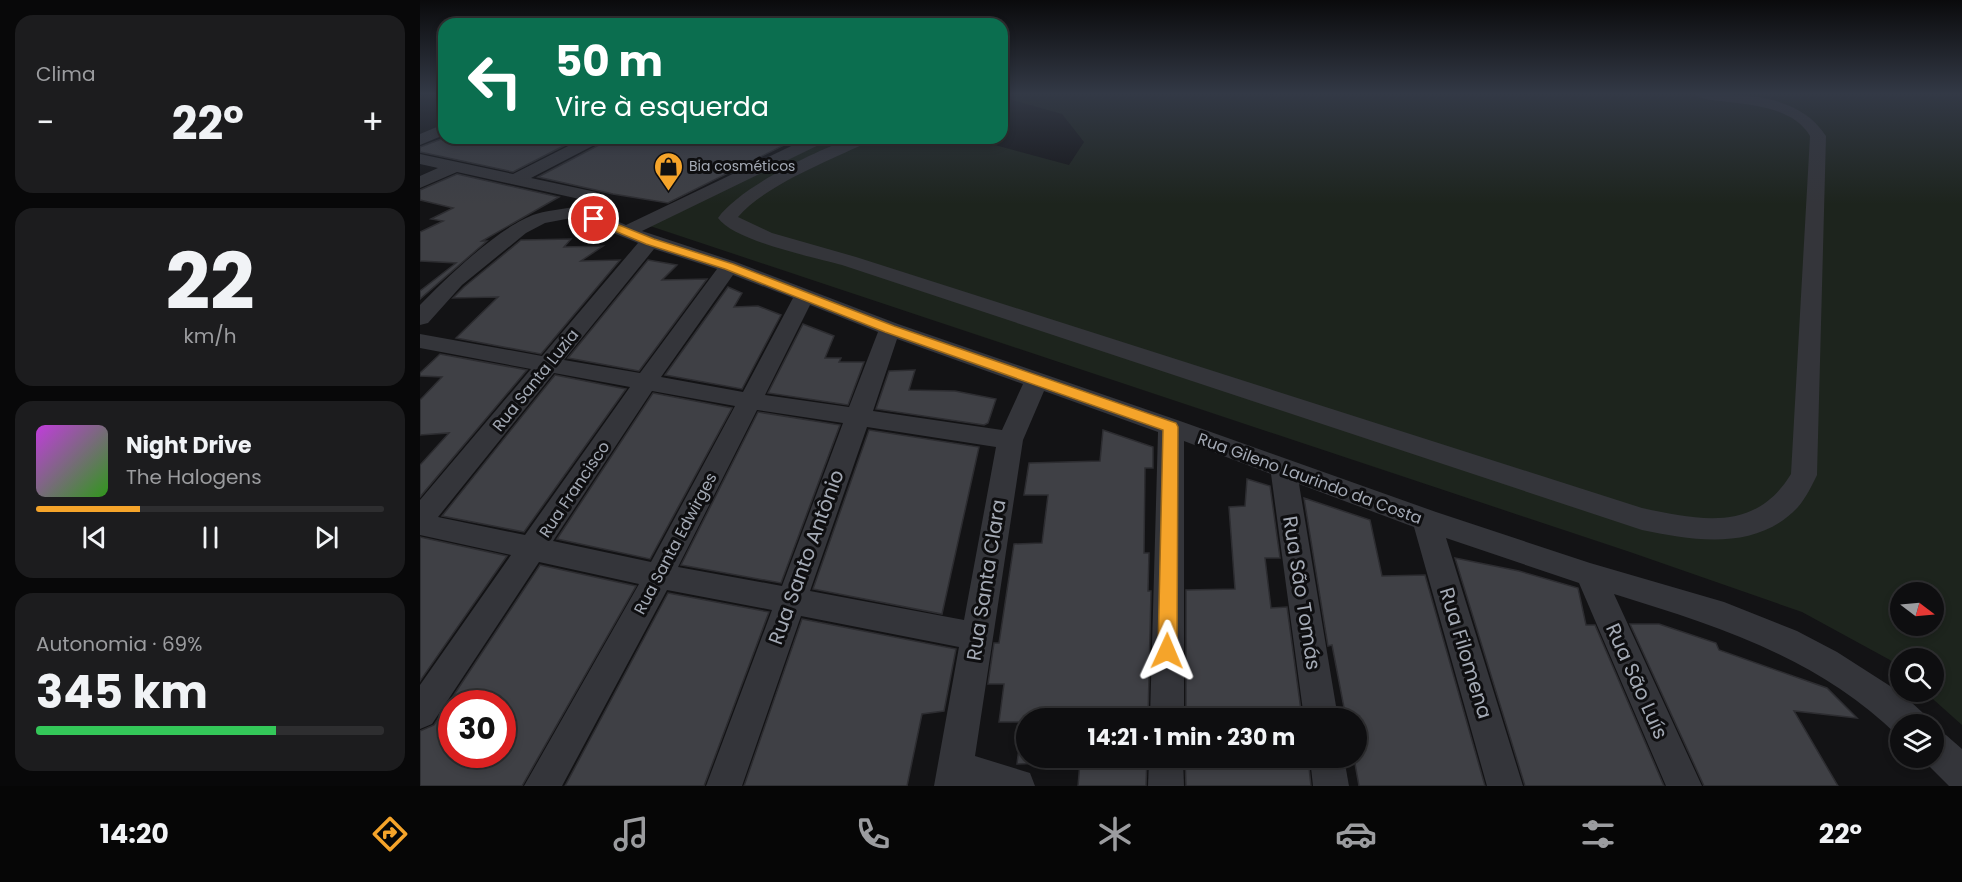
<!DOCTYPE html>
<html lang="pt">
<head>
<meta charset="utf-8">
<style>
  body { margin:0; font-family:Poppins,sans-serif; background:#1c1c1e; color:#f1f3f6; height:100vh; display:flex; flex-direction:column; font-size:22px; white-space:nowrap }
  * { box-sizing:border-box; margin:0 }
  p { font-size:20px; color:#9b9c9f }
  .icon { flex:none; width:33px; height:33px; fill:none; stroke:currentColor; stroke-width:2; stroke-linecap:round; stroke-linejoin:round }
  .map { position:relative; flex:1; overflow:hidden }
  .details { display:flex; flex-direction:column; gap:15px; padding:15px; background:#080809; width:420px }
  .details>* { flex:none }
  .banner { position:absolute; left:18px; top:18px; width:570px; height:126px; border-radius:18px; box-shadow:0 3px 9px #0003,0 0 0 2px #2e2e30; background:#0b6e4f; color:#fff; overflow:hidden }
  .needle { width:39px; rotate:106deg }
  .buttons { position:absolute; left:1470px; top:582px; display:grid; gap:12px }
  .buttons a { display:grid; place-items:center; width:54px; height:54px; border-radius:50%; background:#0e0e10; box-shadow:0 3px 9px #0003,0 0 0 2px #2e2e30; font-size:30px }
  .speed { position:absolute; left:18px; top:690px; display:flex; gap:12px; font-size:30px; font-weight:700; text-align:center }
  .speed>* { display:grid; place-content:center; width:78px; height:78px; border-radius:50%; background:#0e0e10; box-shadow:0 3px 9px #0003,0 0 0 2px #2e2e30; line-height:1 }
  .speed .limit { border:9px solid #d22; background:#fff; color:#111 }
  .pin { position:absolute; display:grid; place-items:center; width:51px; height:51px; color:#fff; margin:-26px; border:3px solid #fff; border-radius:50%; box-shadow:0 2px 6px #0007 }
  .me { position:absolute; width:66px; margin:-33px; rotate:1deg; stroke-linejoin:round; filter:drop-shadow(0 0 4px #0008) }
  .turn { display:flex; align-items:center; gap:21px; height:126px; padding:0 18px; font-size:27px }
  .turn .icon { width:78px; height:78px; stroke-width:2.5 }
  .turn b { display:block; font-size:42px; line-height:51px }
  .big { font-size:45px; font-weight:700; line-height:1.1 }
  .details .widget { flex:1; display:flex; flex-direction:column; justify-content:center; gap:9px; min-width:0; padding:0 21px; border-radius:18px; background:#1c1c1e }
  .details .dial { align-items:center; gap:0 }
  .dial b { font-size:78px; line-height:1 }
  .song { display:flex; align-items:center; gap:18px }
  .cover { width:72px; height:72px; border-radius:9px; background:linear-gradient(135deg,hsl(290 70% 55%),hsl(110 70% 35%)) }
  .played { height:6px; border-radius:3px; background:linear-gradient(90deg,#f5a42a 30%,#2e2e30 30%) }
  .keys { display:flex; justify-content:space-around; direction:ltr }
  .heat { display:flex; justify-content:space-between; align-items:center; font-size:33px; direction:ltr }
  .charge { height:9px; border-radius:4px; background:linear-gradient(90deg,#34c759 69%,#2e2e30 0) }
  .trip { position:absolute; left:596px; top:708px; width:351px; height:60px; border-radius:30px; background:#0e0e10; box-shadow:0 3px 9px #0003,0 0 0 2px #2e2e30; font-weight:700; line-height:60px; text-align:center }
  .menu { display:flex; height:96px; justify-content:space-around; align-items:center; background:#060606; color:#9b9c9f }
  .menu .icon { width:42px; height:42px }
  .menu .current { color:#f5a42a }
  .menu b { font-size:27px; color:#f1f3f6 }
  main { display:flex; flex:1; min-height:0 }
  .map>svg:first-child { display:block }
  .green { fill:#1d241d; fill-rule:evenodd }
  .building { fill:#3f4045; stroke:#2d2d31; stroke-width:1.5; fill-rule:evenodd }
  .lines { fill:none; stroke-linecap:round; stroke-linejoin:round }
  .street { fill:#34353a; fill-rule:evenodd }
  .route { fill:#f5a42a; stroke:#9f6b1b; stroke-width:1.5 }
  .labels { text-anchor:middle; stroke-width:6; stroke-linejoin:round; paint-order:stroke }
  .far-poi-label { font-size:14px; fill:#a4aab5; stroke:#0e0e10; text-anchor:start }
  .street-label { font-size:16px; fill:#a4aab5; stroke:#0e0e10 }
  .near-street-label { font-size:20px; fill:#a4aab5; stroke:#0e0e10 }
</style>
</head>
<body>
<main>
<section class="details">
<div class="widget"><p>Clima</p>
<div class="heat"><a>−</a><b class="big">22°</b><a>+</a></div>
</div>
<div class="widget dial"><b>22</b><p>km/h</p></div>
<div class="widget">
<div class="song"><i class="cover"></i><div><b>Night Drive</b><p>The Halogens</p></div></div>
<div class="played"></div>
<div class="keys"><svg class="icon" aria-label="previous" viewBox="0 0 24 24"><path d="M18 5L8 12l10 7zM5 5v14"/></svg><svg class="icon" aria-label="pause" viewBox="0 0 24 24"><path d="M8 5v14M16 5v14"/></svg><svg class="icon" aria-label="next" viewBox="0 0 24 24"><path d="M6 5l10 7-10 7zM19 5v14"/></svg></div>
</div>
<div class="widget"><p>Autonomia · 69%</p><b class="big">345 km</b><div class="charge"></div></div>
</section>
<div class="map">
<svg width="1542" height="786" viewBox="0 0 1542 786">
  <rect width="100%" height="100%" fill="#131315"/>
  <path class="green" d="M582,94H1542V725L1505,692H1514V658H1480V670L1470,660L1382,612L1210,552L230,226L408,138H549L649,165L664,142L642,114L582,97ZM1480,592H1514V626H1480Z"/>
  <g class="building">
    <path d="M24,138H159L93,172L0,152V147Z"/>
    <path d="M186,138H378L248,203L193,194L118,177L183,143Z"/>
    <path d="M37,174L139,197L62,241H67L0,299V291L36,263L0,261V232L23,221L11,219L33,208L0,200V190Z"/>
    <path d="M151,239L144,247L183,246L161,261L200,260L121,354L36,338L78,297L33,298L44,287L101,240Z"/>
    <path d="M228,260L257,265L242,280L287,279L219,371L148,358Z"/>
    <path d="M308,287L322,293L314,307L338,306L361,315L322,389L245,375Z"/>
    <path d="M383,324L414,336L405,358H421L419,362H444L428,405L348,393Z"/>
    <path d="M20,354L107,370L0,497V465L29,433L0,435V400L22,377L0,376V373Z"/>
    <path d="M495,370L489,390L535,391L576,399L568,423L564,425L456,409L469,371Z"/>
    <path d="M135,375L206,389L104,532L22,516Z"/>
    <path d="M233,393L312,408L230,559L137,539Z"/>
    <path d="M338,412L420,425L361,583L261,565Z"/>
    <path d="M449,430L559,447L522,614L393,589Z"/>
    <path d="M683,430L733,447V468H725L724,553H729L728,591H731L728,718H606V758H727L726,786H658L660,762L597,764L602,722H579L584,684H568L574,643H579L594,544L622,543L628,495H604L609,463L680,461Z"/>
    <path d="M827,479L850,486L860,558H845L851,608L867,607L882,718H766V590L815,589L809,507L825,506Z"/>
    <path d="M884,498L950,520L962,576L1005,575L1065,786H939L934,758H936V718H926L912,645L908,646Z"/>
    <path d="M0,537L87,556L0,681Z"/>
    <path d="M1035,558L1099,571L1158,588L1166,625H1175L1244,786H1105Z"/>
    <path d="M120,565L216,586L102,786H0V731L14,725ZM32,704H82V754H32Z"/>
    <path d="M248,593L349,612L284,786H145Z"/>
    <path d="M382,619L536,649L524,711L502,714L487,786H324Z"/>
    <path d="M1210,624H1239L1296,643L1299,650L1407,688L1437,718L1374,711L1418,786H1284Z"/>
    <path d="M765,758H888L891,786H766Z"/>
  </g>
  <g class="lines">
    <g class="street">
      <path d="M1275,94C1320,94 1379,93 1406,136L1397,475C1392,485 1386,498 1378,507C1337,551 1275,541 1222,530L422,265C393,257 314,241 298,218C319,188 393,152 429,139C436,137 445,138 452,138L450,141C411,160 345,185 318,217L352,233L436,257L1222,508C1280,520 1335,533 1371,474L1390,136C1373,107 1331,105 1301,101C1293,100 1281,100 1275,94Z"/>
      <path d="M24,124V135L0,145V134Z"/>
      <path d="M164,138H184L182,141L111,178L176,192L187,206L185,216L206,225L388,138H409L407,141L222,231L316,262L478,324L760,421L1016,512L1170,563L1304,602L1377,631L1417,652L1481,693L1502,712L1507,724H1480V737L1478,736C1398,658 1298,626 1194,594L1282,786H1246L1159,583L1026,538L1103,786H1067L994,527L879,484L918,718H884L851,474L764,441V718H730L738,432L624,391L603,440L555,756L610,773L615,786H514L539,647L381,616L322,786H286L352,610L247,590L142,786H104L219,584L119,562L12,724L0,729V685L91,555L0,535V500L111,369L0,348V334L122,356L218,243L168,223L167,215L125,223L106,233L42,285L8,323L0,325V305C26,278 81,225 116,214C133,209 150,209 167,204L164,200L37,172L0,188V176L18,168L0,164V154L93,174ZM234,249L297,269L220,373L144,360ZM313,275L373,298L323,392L241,377ZM390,305L458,332L429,407L345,395ZM477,339L603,384L582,430L453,411ZM134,373L210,387L105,535L18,517ZM232,391L315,406L231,562L133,541ZM337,410L423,423L362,586L258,567ZM447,427L576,447L544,620L390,591Z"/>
      <path d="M1514,730L1526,735L1542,749V786H1529L1502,759L1514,758Z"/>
      <path d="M729,758H763L764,786H728Z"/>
      <path d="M890,758H924L929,786H893Z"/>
    </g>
  </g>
  <linearGradient id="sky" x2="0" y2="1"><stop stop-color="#0a0a0c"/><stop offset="0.46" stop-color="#333946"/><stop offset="1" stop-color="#333946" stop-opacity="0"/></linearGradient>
  <rect width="1542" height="204" fill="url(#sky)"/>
  <path class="route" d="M174,215L234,239L313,264L474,326L756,423L758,427L757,651L754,657L747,659L741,657L738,651L743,430L465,332L305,269L226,244L171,221V216Z"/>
  <defs>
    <symbol id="shop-pin" viewBox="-11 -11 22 30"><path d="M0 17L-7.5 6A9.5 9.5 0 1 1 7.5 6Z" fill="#f5a42a" stroke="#0e0e10"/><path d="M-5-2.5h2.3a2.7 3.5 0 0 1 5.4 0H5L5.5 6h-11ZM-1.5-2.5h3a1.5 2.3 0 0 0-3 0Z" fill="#111"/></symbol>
  </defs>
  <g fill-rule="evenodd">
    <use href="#shop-pin" x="232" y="150" width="33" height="45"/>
  </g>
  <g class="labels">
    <g class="far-poi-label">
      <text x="269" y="171">Bia cosméticos</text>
    </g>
    <g class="street-label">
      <text transform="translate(115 380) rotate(-51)" y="6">Rua Santa Luzia</text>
      <text transform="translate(890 478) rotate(20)" y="6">Rua Gileno Laurindo da Costa</text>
      <text transform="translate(154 489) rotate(-56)" y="6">Rua Francisco</text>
      <text transform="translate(255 543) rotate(-62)" y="6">Rua Santa Edwirges</text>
    </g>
    <g class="near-street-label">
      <text transform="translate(386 557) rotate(-70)" y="7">Rua Santo Antônio</text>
      <text transform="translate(566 580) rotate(-81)" y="7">Rua Santa Clara</text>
      <text transform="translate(882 593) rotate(81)" y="7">Rua São Tomás</text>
      <text transform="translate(1046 653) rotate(73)" y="7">Rua Filomena</text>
      <text transform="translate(1217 681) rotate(66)" y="7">Rua São Luís</text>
    </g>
  </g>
</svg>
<div class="buttons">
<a><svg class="needle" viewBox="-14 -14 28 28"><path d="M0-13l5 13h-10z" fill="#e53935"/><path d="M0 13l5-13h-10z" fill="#9b9c9f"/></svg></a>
<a><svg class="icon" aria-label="search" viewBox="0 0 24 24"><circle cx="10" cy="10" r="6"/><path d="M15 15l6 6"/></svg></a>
<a><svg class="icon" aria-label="layers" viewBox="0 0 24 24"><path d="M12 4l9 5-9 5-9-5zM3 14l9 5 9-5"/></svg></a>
</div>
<div class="speed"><div class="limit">30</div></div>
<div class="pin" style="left:174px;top:219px;background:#d93025"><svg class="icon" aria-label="arrive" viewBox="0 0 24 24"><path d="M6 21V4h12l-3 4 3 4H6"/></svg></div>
<svg class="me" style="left:747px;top:651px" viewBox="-20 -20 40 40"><path d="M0-17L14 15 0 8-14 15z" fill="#f5a42a" stroke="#fff" stroke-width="4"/></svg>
<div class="trip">14:21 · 1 min · 230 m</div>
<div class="banner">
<div class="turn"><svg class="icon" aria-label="left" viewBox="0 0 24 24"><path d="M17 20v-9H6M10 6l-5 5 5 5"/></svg><div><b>50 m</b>Vire à esquerda</div></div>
</div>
</div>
</main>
<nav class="menu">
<b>14:20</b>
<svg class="icon current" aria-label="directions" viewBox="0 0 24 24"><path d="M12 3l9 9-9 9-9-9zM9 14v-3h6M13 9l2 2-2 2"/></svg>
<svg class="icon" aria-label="music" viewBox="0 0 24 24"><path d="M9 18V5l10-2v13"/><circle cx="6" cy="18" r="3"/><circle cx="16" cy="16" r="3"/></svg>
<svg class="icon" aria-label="phone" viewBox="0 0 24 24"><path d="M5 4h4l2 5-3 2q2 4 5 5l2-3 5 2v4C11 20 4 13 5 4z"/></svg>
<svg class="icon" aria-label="climate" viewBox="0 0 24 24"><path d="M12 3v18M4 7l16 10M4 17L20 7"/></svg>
<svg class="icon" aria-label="car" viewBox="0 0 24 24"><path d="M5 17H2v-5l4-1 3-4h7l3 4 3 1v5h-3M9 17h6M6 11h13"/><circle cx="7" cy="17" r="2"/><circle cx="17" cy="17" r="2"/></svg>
<svg class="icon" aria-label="filters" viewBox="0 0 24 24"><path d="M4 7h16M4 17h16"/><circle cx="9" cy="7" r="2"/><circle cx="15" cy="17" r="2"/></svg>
<b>22°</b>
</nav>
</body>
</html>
